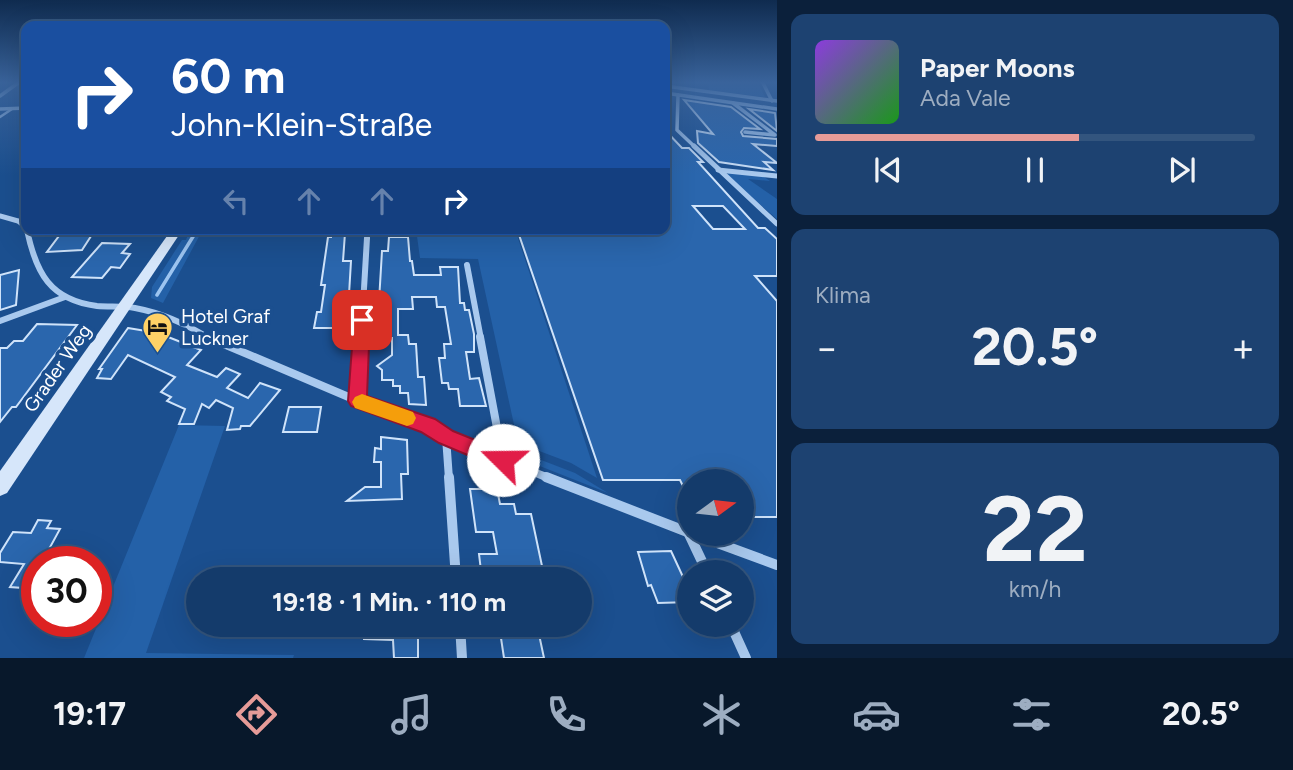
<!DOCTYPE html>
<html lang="de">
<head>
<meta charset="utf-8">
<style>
  body { margin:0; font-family:Figtree,sans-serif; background:#1d4271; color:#f1f3f6; height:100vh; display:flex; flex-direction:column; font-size:26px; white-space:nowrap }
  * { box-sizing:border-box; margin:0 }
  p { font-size:23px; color:#9dadc1 }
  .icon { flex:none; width:38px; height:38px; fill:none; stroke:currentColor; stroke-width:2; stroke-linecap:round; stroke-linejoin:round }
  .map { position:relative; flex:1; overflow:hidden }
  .sheet { display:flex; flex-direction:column; gap:14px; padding:14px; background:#0b203b; width:516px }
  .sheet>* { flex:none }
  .guide { position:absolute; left:21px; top:21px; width:649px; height:214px; border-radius:14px; box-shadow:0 7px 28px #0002,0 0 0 2px #33557e; background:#1a4fa0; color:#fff; overflow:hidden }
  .needle { width:46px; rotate:75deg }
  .fabs { position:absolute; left:677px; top:469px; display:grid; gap:14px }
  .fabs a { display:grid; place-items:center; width:77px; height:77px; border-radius:50%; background:#143b6b; box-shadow:0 7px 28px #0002,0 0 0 2px #33557e; font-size:35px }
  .speed { position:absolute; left:21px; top:546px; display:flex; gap:14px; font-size:35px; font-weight:700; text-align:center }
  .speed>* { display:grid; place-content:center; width:91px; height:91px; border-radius:50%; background:#143b6b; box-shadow:0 7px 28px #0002,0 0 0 2px #33557e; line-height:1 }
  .speed .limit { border:10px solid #d22; background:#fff; color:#111 }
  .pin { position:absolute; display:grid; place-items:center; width:60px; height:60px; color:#fff; margin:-30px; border-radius:14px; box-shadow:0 4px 10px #0006 }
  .me { position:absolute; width:77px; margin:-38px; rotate:292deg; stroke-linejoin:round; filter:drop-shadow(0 0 5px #0008) }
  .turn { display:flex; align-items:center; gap:24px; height:147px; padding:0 35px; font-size:32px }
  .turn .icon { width:91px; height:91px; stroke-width:2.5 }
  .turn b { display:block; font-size:49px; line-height:60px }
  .lanes { display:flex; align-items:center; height:66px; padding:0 35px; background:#0003; justify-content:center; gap:35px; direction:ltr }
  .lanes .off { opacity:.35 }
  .big { font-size:52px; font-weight:700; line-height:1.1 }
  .sheet .tile { flex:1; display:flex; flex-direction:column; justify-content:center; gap:10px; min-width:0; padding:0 24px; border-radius:14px; background:#1d4271 }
  .sheet .dial { align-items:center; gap:0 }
  .dial b { font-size:91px; line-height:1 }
  .song { display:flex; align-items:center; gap:21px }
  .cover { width:84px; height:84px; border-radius:10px; background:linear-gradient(135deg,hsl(270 70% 55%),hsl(120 70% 35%)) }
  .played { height:7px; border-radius:4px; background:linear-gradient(90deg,#e69b98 60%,#33557e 60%) }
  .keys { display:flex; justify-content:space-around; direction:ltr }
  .heat { display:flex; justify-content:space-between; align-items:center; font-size:38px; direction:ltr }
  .trip { position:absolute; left:186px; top:567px; width:406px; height:70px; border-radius:35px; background:#143b6b; box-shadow:0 7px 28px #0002,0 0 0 2px #33557e; font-weight:700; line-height:70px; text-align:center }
  .menu { display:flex; height:112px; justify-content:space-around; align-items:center; background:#08182b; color:#9dadc1 }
  .menu .icon { width:49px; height:49px }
  .menu .active { color:#e69b98 }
  .menu b { font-size:32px; color:#f1f3f6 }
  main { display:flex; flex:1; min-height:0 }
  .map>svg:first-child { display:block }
  .green { fill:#2461a8 }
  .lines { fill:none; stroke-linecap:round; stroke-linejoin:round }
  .stream { stroke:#9cc4f0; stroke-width:3.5 }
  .building { fill:#2a66ad; stroke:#cfe3fa; stroke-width:2; fill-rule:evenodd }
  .lane-far1 { stroke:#a9c9ee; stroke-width:2.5 }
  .lane { stroke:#a9c9ee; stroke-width:3.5 }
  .street-far4 { stroke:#a9c9ee; stroke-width:3.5 }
  .street-far3 { stroke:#a9c9ee; stroke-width:5 }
  .street-far2 { stroke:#a9c9ee; stroke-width:6 }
  .street-far1 { stroke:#a9c9ee; stroke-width:8 }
  .street { stroke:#a9c9ee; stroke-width:10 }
  .secondary { fill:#d6e6fa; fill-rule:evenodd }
  .route { fill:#e11d48; stroke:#92132f; stroke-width:2 }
  .slow { fill:#f59e0b }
  .labels { text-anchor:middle; stroke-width:7; stroke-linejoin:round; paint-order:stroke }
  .poi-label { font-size:19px; fill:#fff; stroke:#1b4f8f; text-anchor:start }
  .street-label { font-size:19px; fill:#fff; stroke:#1b4f8f }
</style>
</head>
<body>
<main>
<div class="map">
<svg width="777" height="658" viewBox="0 0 777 658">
  <rect width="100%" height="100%" fill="#1b4f8f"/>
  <g class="green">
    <path d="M708,83H758L765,97L709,90Z"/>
    <path d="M728,173L760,174L770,181L748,179L777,199V219L728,177Z"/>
    <path d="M416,229H515L597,478L571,463L518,443L478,259L420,258Z"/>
    <path d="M188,231H202L163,303L151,298L152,287L182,240H186L188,235H185Z"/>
    <path d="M179,425L225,426L146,653L294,655L293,658H84Z"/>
    <path d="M523,453L575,473L608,493L522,459Z"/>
  </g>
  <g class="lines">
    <path class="stream" d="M157,295L194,235"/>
  </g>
  <g class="building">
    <path d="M684,100L731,107L760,129L744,128L741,132L743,136L777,139V146L753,144L777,163L764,162L773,170L719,162L698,143L697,131L713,134Z"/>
    <path d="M749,109L775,113L777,131Z"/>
    <path d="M665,130L682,148H689L703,162H698L758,228H765L777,239V276H755L777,301V517H742V481H690V500L680,480H603L517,229H665ZM693,206H723L745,229H713Z"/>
    <path d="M95,230L82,250L47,252L62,232Z"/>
    <path d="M331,233H345L343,261H351L347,328H314L317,312H321L325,285H321L328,237H331Z"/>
    <path d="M389,237H408L410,261H412L414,275H441L440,267H458L460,303H464L465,310H469L474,334V352H466L470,379L479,378L486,406H460L458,389H449L448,383H442L439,358H445L444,344H451L445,307H437L436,297H412L413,309H398V335H408L409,344H416L418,377H424L426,405L409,404L408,393H400V386H393V380H382V370L377,366L392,355V338H387V335H377L382,251H388Z"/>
    <path d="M102,243L130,244L122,253L130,254L120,268L111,267L102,278L72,277Z"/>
    <path d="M19,270L16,305L0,310V275Z"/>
    <path d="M37,324L77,325L16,407H12L0,422V348H7L14,341H23Z"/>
    <path d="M128,328L158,333L201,350L187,365L217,377L226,368L240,374L227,388L248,398L260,383L280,390L250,426H241L240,429L227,430L233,408L216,400L209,408L202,404L194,424H179L185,409L167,401L171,397L161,392L175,377L128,355L111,379L97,378L102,369H99Z"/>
    <path d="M289,407H321L317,432H283Z"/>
    <path d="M381,437L407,440L408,474H401L402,499L347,501L365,487H381V462H374L375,448L381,449Z"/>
    <path d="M470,489H497L500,504H514L516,514H531L542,566H510L512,579H482L479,554H497L493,532H476Z"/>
    <path d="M38,520L51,521L47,528L60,529L42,562H37V589L10,587L24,564L0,562V553L13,532L31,533Z"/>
    <path d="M671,551L690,592V602L658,603L651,585L648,586L638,552Z"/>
    <path d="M364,625H418V658H394L393,640L364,639Z"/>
    <path d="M499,625H537L544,658H504Z"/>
  </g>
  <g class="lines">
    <path class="lane-far1" d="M0,117L12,109"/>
    <path class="lane" d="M18,221L26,218"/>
    <g class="street-far4">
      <path d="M763,83L772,101"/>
      <path d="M665,86L777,101"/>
      <path d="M665,93L777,109"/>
      <path d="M678,95L677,130L696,148"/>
      <path d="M0,96L18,83"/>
      <path d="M733,103L775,135L745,132"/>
      <path d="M0,109L26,108"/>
    </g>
    <g class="street-far3">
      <path d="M694,146L777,224"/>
      <path d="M718,170L777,176"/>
      <path d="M0,216L18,221L26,227"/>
    </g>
    <g class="street-far2">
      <path d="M27,230C36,273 50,300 97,306C110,307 123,306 135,308C162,313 188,325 210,339"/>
      <path d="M467,265L481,339"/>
      <path d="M0,321L65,297"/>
      <path d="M361,339L367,238"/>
    </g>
    <g class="street-far1">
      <path d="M207,337L358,401L428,425L446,437L551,479"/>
      <path d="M480,337L503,460"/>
      <path d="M358,401L362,337"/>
      <path d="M446,437L449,479"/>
    </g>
    <g class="street">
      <path d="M449,477L456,579"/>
      <path d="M546,477L690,533"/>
      <path d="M688,532L707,572"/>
      <path d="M693,534L777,565"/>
      <path d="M460,625L462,658"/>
      <path d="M731,625L746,658"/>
    </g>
    <path class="secondary" d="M172,229H183L7,493L0,496V471Z"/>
  </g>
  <linearGradient id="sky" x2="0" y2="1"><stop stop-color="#0f2b4f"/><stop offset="0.47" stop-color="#39639b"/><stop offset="1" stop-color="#39639b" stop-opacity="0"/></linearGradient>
  <rect width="777" height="175" fill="url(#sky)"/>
  <path class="route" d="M362,315L370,320L367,396L435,419L453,431L510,454L513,460L510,467L503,470L439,443L421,432L351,406L348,401L354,320Z"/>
  <path class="slow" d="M362,394L413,412L416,418L413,424L407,426L355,408L352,402L355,397Z"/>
  <defs>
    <symbol id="hotel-pin" viewBox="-11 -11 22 30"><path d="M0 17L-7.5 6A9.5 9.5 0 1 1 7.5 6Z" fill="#ffd166" stroke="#1b4f8f"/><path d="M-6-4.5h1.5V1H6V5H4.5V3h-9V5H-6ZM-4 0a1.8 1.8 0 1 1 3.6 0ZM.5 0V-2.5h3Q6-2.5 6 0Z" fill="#111"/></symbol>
  </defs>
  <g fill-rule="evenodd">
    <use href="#hotel-pin" x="140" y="310" width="35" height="47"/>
  </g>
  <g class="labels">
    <g class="poi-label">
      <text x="181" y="323">Hotel Graf<tspan x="181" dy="22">Luckner</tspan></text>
    </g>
    <g class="street-label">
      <text transform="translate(57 368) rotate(-55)" y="7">Grader Weg</text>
    </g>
  </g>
</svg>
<div class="fabs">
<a><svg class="needle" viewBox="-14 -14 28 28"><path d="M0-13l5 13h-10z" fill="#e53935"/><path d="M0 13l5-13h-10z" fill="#9dadc1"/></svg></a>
<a><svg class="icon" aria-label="layers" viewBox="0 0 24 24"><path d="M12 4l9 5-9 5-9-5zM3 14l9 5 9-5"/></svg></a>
</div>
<div class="speed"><div class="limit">30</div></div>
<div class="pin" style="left:362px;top:320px;background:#d93025"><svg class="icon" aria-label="arrive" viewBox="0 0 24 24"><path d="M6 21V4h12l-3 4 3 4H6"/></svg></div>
<svg class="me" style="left:503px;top:460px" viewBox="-20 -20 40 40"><circle r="19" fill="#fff"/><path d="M0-13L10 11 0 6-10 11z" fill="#e11d48"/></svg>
<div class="trip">19:18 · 1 Min. · 110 m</div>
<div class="guide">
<div class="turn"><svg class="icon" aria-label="right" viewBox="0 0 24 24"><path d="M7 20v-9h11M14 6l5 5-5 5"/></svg><div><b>60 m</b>John-Klein-Straße</div></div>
<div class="lanes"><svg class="icon off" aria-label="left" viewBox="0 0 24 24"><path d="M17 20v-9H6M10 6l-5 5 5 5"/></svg><svg class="icon off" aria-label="ahead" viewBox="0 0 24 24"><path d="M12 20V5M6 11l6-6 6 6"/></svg><svg class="icon off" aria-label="ahead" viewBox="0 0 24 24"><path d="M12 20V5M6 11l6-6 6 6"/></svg><svg class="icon" aria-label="right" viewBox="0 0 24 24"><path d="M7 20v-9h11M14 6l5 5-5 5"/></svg></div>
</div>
</div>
<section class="sheet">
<div class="tile">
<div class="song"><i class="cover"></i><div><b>Paper Moons</b><p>Ada Vale</p></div></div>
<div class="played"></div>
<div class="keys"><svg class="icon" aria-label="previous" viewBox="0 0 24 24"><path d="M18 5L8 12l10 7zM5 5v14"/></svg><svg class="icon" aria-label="pause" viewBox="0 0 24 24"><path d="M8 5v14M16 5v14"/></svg><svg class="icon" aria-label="next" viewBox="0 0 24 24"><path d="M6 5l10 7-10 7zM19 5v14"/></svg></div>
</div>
<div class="tile"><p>Klima</p>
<div class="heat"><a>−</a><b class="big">20.5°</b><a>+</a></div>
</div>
<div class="tile dial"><b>22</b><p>km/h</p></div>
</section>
</main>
<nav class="menu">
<b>19:17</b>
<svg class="icon active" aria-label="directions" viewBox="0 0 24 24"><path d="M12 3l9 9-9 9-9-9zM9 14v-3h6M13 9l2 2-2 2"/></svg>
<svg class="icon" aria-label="music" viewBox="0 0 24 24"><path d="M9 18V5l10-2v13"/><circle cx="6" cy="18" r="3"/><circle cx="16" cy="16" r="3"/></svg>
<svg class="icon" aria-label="phone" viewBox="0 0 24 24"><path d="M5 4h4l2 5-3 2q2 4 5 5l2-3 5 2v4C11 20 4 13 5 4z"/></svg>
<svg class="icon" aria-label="climate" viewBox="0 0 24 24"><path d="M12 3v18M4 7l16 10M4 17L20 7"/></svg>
<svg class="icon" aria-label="car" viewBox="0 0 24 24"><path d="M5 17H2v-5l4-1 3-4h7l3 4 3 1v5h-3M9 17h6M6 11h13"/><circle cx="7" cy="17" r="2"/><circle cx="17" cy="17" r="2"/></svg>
<svg class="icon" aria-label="filters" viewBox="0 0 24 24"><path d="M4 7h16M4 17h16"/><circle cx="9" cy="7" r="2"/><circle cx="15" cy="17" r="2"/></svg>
<b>20.5°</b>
</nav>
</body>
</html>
